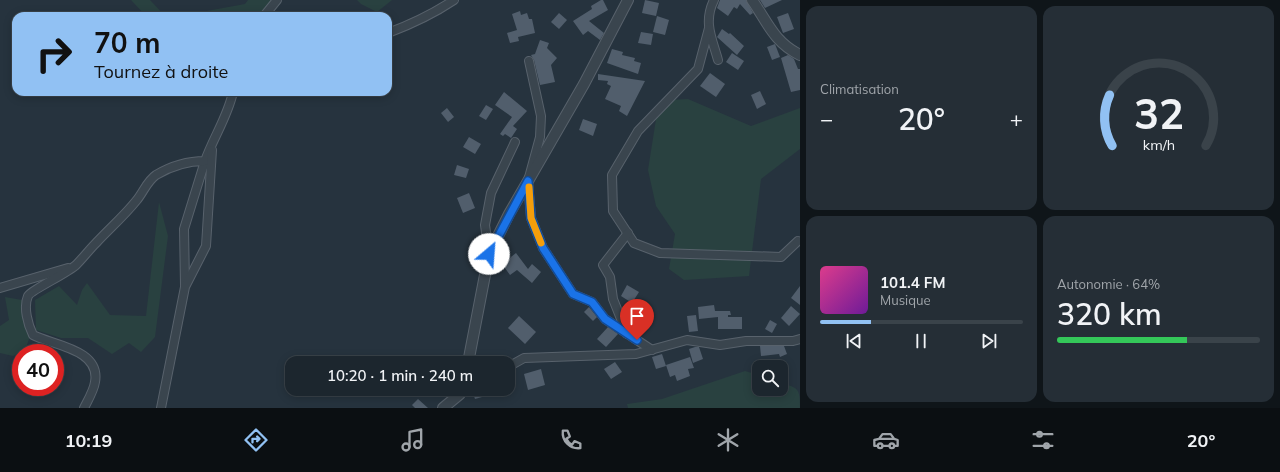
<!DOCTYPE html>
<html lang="fr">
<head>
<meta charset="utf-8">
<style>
  body { margin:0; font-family:Mulish,sans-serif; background:#252e36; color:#f1f3f6; height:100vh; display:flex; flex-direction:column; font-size:15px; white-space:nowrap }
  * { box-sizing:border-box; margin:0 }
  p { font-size:13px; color:#a0a5aa }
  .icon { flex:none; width:22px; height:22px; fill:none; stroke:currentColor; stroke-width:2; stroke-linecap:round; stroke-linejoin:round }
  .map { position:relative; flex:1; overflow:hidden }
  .panel { display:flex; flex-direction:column; gap:6px; padding:6px; background:#0f1519; width:480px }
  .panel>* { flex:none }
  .banner { position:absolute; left:12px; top:12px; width:380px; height:84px; border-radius:12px; box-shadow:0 2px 10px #0003,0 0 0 1px #3a434a; background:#91c1f3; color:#111; overflow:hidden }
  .buttons { position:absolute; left:752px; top:360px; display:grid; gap:8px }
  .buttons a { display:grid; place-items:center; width:36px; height:36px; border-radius:8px; background:#1c262e; box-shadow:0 2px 10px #0003,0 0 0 1px #3a434a; font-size:20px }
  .speed { position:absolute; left:12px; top:344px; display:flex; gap:8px; font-size:20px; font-weight:700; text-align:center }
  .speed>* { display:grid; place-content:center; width:52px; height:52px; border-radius:50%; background:#1c262e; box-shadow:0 2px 10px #0003,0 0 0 1px #3a434a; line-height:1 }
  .speed .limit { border:6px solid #d22; background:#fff; color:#111 }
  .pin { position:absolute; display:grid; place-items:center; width:34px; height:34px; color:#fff; margin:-41px -17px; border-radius:50% 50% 50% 0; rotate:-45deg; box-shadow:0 0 4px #0007 }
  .pin .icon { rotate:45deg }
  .me { position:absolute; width:44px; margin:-22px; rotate:27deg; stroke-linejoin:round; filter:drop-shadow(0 0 3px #0008) }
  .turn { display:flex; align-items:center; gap:14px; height:84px; padding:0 16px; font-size:18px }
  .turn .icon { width:52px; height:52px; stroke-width:2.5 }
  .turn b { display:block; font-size:28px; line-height:34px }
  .big { font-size:30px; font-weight:600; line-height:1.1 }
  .panel .widget { flex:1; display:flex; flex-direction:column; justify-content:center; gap:6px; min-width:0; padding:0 14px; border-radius:12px; background:#252e36 }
  .panel .dial { align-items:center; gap:0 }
  .dial svg { height:104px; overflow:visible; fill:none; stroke:#3a434a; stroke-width:7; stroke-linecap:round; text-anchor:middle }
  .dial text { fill:#f1f3f6; stroke:none }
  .song { display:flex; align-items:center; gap:12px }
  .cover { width:48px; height:48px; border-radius:6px; background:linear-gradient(135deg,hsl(330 70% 55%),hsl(280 70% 35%)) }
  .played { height:4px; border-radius:2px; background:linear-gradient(90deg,#91c1f3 25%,#3a434a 25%) }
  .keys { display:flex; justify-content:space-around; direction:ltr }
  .heat { display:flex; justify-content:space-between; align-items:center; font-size:22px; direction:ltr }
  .charge { height:6px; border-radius:3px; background:linear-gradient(90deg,#34c759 64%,#3a434a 0) }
  .panel .tiles { flex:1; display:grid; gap:6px; grid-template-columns:repeat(2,1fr) }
  .trip { position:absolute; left:285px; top:356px; width:230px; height:40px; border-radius:12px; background:#1c262e; box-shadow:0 2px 10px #0003,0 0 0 1px #3a434a; font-weight:600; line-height:40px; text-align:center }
  .menu { display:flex; height:64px; justify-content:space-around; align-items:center; background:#0b0f12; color:#a0a5aa }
  .menu .icon { width:28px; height:28px }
  .menu .selected { color:#91c1f3 }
  .menu b { font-size:18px; color:#f1f3f6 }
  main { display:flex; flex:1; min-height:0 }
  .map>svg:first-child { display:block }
  .green { fill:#294140 }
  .building { fill:#515e6c }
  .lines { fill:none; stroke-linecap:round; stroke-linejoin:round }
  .minor-casing { stroke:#58626c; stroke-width:10 }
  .tertiary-casing { stroke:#58626c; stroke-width:12 }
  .minor { stroke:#3a454e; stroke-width:8 }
  .tertiary { stroke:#3a454e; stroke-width:10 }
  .route-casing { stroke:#114b97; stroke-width:10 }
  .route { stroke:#1a73e8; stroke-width:7 }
  .slow { stroke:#f59e0b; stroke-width:7 }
</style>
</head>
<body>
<main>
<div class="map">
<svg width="800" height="408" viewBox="0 0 800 408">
  <rect width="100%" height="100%" fill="#26333e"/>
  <g class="green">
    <path d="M131,0H150L165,16H146Z"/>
    <path d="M248,0H278L265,16H179L245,4Z"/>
    <path d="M357,0H392L377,12L361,4Z"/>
    <path d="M688,99L751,126L800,108V149L761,179L749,276L684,280L669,269L675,234L656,206L648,170L657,113L670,100Z"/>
    <path d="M159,202L168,236L155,337L141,352L129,343L112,354L88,338H61L36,330L35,300L59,286L77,305L82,290L87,283L110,315L146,316Z"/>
    <path d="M5,297L22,300L30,336L25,351L13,356L0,353V326L9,320Z"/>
    <path d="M745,371L759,375V389H781V383C799,388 800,389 800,408H628L627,404L662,399Z"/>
  </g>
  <g class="building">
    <path d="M601,0H603L608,10L589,21L604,33L600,40L588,31L583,35L573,21L592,9L591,6Z"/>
    <path d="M645,0L659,3L656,16L642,13Z"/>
    <path d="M720,0H746L753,13L750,15L740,4L737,9L734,7L728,16L717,8Z"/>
    <path d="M760,0H782L765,8Z"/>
    <path d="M520,11L521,15L527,13L529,19H532L535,33L518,37L519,41L510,43L507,33L517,30L512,14Z"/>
    <path d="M559,13L567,20L559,29L551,22Z"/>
    <path d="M788,13L794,29L783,33L777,17Z"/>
    <path d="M657,16L669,20L665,35L653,32Z"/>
    <path d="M722,29L729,34L730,33L744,46L737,55L717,37Z"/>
    <path d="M641,32L653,34L651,45L638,43Z"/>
    <path d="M540,40L549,43L547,48L557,58L551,65L555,82L540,85L534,60L531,55L535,54Z"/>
    <path d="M775,44L780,57L772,60L767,47Z"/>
    <path d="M612,49L623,52L622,55L635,58L634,61L641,63L638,74L607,63Z"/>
    <path d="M732,53L744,61L738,70L726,62Z"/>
    <path d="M788,55L794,59L798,69H800V90L791,92L781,58Z"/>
    <path d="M710,73L725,84L716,97L700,86Z"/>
    <path d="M598,74L645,81L627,116L619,111L621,106L605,99L611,86L607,84L608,81L598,80Z"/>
    <path d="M760,91L766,104L757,109L751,95Z"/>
    <path d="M504,92L527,111L513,126L517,129L511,138L505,134L503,136L500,134L512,117L495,105Z"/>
    <path d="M486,105L493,109L486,120L479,116Z"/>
    <path d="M447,108L454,117L448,122L441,113Z"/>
    <path d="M583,119L597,124L593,136L579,130Z"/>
    <path d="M469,137L481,144L475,154L463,147Z"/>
    <path d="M457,165L469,169L466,178L454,175Z"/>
    <path d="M469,193L475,208L463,213L457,198Z"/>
    <path d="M516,253L528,269L532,264L541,272L532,283L517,270L510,275L502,264Z"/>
    <path d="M627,285L639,292L632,303L621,296Z"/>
    <path d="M800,286V305L791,298Z"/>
    <path d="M714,305L715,311H730L731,315H728V317H742V329H718V317L699,319L698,307Z"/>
    <path d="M791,306L800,314L789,326L781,318Z"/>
    <path d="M589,307L597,317L593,321L584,312Z"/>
    <path d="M696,315L698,331L689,332L687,316Z"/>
    <path d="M519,316L536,332L525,344L508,328Z"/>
    <path d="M770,320L777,324L772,333L765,329Z"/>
    <path d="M608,327L618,334L606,347L597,339Z"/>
    <path d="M760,346H784L787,354L780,357L779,354L761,356Z"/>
    <path d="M695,347H699L703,359L693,363L689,349Z"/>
    <path d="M662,354L666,366L656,369L652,357Z"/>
    <path d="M690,357L694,368L688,369L690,376L677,381L675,375L670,377L666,365Z"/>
    <path d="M615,362L622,372L611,379L604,369Z"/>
    <path d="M541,369L545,385L528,390L524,374Z"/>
    <path d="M476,389H503V391L475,399L472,390Z"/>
    <path d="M418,399L428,408H415L412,405Z"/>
  </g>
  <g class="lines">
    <defs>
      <g id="minor">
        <path d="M714,0C703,22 712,38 718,60"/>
        <path d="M264,16L277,0"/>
        <path d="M709,28L698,69L638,131L612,175L613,211L634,243L660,253L781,257L798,241"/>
        <path d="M388,33C412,24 433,14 454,0"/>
        <path d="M529,61L541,116L540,137L528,181L531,218L543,248L573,294L592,302L605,319L652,350"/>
        <path d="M489,254L485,225L491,193L515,142"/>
        <path d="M185,285L184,229L205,161"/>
        <path d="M0,288L68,268"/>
        <path d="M627,334L613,299L610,277L603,265L628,233"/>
        <path d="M508,367L524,358L636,354L687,340L720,345L746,341H793L800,339"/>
        <path d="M84,408C88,400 94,390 95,382C101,349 52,345 33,335C28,325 23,307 28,296C31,290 66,274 76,265C83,258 89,250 96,243C109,229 124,216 136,201C143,193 147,181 156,175C171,166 188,161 205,161C213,138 228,116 233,92"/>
        <path d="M161,408L185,287L206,246L212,150"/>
      </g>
      <g id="tertiary">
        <path d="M752,0C768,23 774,42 800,55"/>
        <path d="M468,363L489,254L509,214L584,84L628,0"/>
        <path d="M443,408L460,394L462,389"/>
      </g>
    </defs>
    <use href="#minor" class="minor-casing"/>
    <use href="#tertiary" class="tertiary-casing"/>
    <use href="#minor" class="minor"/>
    <use href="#tertiary" class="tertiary"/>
  </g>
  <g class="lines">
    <defs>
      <path id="route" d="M489,254L528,181L531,218L543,248L573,294L592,302L605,319L637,340"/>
    </defs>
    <use href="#route" class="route-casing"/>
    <use href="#route" class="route"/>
    <path class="slow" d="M529,187L531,218L541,243"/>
  </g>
</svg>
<div class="buttons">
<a><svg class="icon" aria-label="search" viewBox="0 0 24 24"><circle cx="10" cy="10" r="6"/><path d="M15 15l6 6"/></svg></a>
</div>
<div class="speed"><div class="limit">40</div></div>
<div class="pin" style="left:637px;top:340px;background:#d93025"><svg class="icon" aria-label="arrive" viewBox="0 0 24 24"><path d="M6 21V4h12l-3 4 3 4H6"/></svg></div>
<svg class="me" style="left:489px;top:254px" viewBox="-20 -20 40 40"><circle r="19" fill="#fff"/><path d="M0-13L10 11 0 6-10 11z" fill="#1a73e8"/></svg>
<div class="trip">10:20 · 1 min · 240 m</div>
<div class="banner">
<div class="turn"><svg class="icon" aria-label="right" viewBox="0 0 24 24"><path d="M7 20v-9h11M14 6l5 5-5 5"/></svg><div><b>70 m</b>Tournez à droite</div></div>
</div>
</div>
<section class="panel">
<div class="tiles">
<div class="widget"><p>Climatisation</p>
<div class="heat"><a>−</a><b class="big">20°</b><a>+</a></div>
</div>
<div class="widget dial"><svg viewBox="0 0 100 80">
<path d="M14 69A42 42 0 1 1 86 69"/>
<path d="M14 69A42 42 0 0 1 12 30" stroke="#91c1f3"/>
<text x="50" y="56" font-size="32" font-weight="700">32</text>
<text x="50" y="72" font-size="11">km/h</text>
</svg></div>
<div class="widget">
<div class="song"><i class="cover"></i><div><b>101.4 FM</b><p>Musique</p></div></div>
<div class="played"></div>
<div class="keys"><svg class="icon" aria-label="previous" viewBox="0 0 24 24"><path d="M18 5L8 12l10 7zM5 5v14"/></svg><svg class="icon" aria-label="pause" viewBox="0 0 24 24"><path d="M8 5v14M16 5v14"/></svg><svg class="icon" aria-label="next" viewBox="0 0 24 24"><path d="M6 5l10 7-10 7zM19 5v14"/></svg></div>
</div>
<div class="widget"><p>Autonomie · 64%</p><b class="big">320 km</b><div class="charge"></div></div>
</div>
</section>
</main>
<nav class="menu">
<b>10:19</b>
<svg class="icon selected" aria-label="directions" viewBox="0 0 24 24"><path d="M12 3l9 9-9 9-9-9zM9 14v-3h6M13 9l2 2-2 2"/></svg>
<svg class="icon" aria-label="music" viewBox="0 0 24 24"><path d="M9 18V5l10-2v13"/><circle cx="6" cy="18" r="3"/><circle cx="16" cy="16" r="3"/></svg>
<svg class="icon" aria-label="phone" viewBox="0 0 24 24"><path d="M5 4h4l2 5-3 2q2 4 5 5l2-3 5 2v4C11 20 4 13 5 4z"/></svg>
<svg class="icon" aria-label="climate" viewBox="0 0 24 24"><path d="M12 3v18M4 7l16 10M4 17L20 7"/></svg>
<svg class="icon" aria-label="car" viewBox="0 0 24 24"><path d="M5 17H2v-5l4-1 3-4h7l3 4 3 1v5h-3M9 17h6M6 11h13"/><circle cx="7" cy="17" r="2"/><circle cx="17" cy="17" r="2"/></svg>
<svg class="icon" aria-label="filters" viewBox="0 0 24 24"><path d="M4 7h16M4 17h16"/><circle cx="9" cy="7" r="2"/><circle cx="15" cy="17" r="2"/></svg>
<b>20°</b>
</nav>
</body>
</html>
